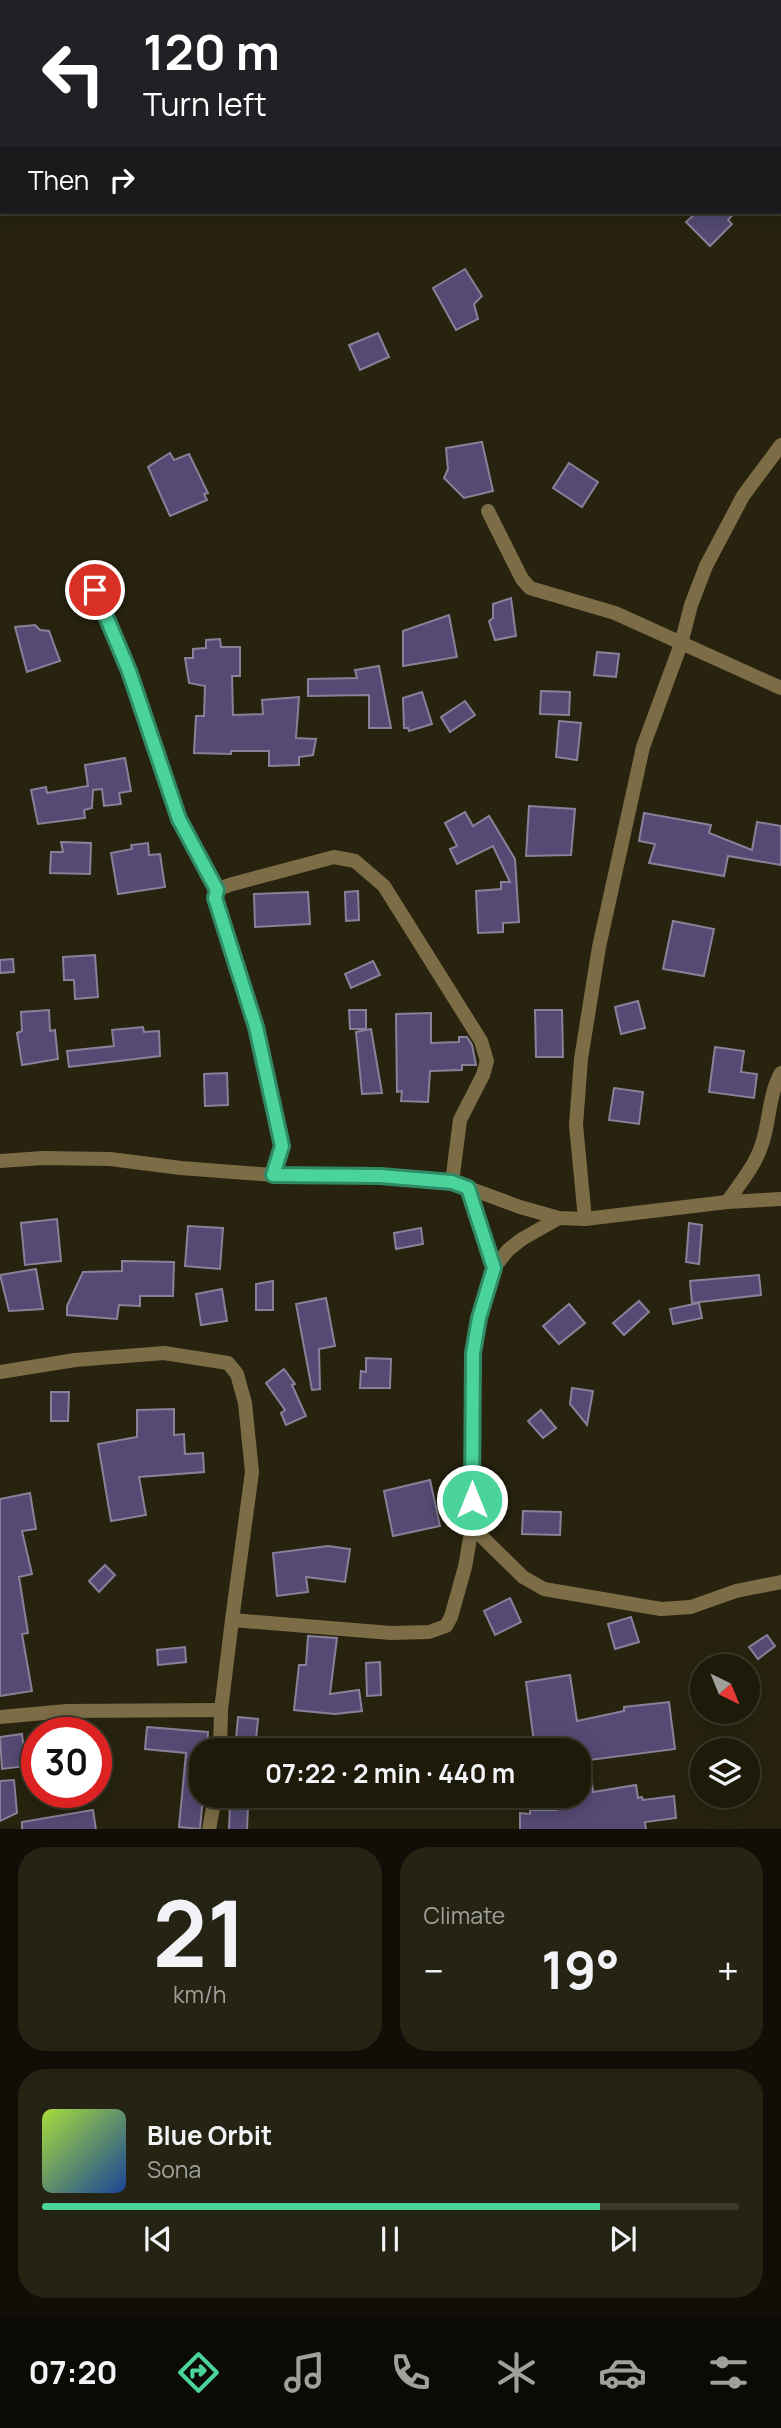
<!DOCTYPE html>
<html lang="en">
<head>
<meta charset="utf-8">
<style>
  body { margin:0; font-family:Manrope,sans-serif; background:#252313; color:#f1f3f6; height:100vh; display:flex; flex-direction:column; font-size:26px; white-space:nowrap }
  * { box-sizing:border-box; margin:0 }
  p { font-size:23px; color:#a0a19c }
  .icon { flex:none; width:38px; height:38px; fill:none; stroke:currentColor; stroke-width:2; stroke-linecap:round; stroke-linejoin:round }
  .map { position:relative; height:1829px; overflow:hidden }
  .details { display:flex; flex-direction:column; gap:18px; padding:18px; background:#100e06; flex:1 }
  .details>* { flex:none }
  .top-card { position:absolute; left:0px; top:0px; width:782px; height:214px; box-shadow:0 4px 18px #0003,0 0 0 2px #3b382b; background:#202124; color:#fff; overflow:hidden }
  .needle { width:46px; rotate:137deg }
  .buttons { position:absolute; left:690px; top:1654px; display:grid; gap:14px }
  .buttons a { display:grid; place-items:center; width:70px; height:70px; border-radius:50%; background:#1d1a0a; box-shadow:0 4px 18px #0003,0 0 0 2px #3b382b; font-size:35px }
  .speed { position:absolute; left:21px; top:1717px; display:flex; gap:14px; font-size:35px; font-weight:700; text-align:center }
  .speed>* { display:grid; place-content:center; width:91px; height:91px; border-radius:50%; background:#1d1a0a; box-shadow:0 4px 18px #0003,0 0 0 2px #3b382b; line-height:1 }
  .speed .limit { border:10px solid #d22; background:#fff; color:#111 }
  .pin { position:absolute; display:grid; place-items:center; width:60px; height:60px; color:#fff; margin:-30px; border:4px solid #fff; border-radius:50%; box-shadow:0 2px 7px #0007 }
  .me { position:absolute; width:77px; margin:-38px; rotate:0deg; stroke-linejoin:round; filter:drop-shadow(0 0 5px #0008) }
  .turn { display:flex; align-items:center; gap:24px; height:147px; padding:0 28px; font-size:32px }
  .turn .icon { width:91px; height:91px; stroke-width:2.5 }
  .turn b { display:block; font-size:49px; line-height:60px }
  .then { display:flex; align-items:center; height:66px; padding:0 28px; background:#0003; gap:14px; font-size:26px }
  .big { font-size:52px; font-weight:700; line-height:1.1 }
  .details .tile { flex:1; display:flex; flex-direction:column; justify-content:center; gap:10px; min-width:0; padding:0 24px; border-radius:28px; background:#252313 }
  .details .dial { align-items:center; gap:0 }
  .dial b { font-size:91px; line-height:1 }
  .song { display:flex; align-items:center; gap:21px }
  .cover { width:84px; height:84px; border-radius:10px; background:linear-gradient(135deg,hsl(80 70% 55%),hsl(220 70% 35%)) }
  .played { height:7px; border-radius:4px; background:linear-gradient(90deg,#4ad49c 80%,#3b382b 80%) }
  .keys { display:flex; justify-content:space-around; direction:ltr }
  .heat { display:flex; justify-content:space-between; align-items:center; font-size:38px; direction:ltr }
  .details .tiles { flex:1; display:grid; gap:18px; grid-template-columns:1fr 1fr }
  .tile:last-child { grid-column:span 2 }
  .trip { position:absolute; left:189px; top:1738px; width:402px; height:70px; border-radius:28px; background:#1d1a0a; box-shadow:0 4px 18px #0003,0 0 0 2px #3b382b; font-weight:700; line-height:70px; text-align:center }
  .tabs { display:flex; height:112px; justify-content:space-around; align-items:center; background:#0c0a04; color:#a0a19c }
  .tabs .icon { width:49px; height:49px }
  .tabs .active { color:#4ad49c }
  .tabs b { font-size:32px; color:#f1f3f6 }
  .map>svg:first-child { display:block }
  .building { fill:#544a73; stroke:#878299; stroke-width:2 }
  .lines { fill:none; stroke-linecap:round; stroke-linejoin:round }
  .minor { stroke:#7c6d47; stroke-width:14 }
  .route-casing { stroke:#308a65; stroke-width:18 }
  .route { stroke:#4ad49c; stroke-width:12 }
</style>
</head>
<body>
<div class="map">
<svg width="781" height="1830" viewBox="0 0 781 1830">
  <rect width="100%" height="100%" fill="#27230e"/>
  <g class="building">
    <path d="M697,212H735L728,220L732,224L710,246L686,222Z"/>
    <path d="M465,269L482,296L474,304L478,319L456,330L433,288Z"/>
    <path d="M378,333L389,357L360,370L349,345Z"/>
    <path d="M482,442L493,491L464,498L444,478L448,469L446,448Z"/>
    <path d="M170,453L174,460L189,454L208,493L204,494L207,500L170,516L148,467Z"/>
    <path d="M569,463L598,482L582,507L553,488Z"/>
    <path d="M511,598L516,636L495,640L489,621L493,618V604Z"/>
    <path d="M449,615L457,657L403,666V631Z"/>
    <path d="M35,625L40,630L49,631L60,661L27,672L15,627Z"/>
    <path d="M220,639L221,647H240V676H232L233,715L263,714L262,700L299,697L296,738L316,739L313,755L299,757V765L269,766V751H231V754L194,753L196,716H204L205,686L189,683L185,658H193V649L206,648V640Z"/>
    <path d="M597,652L619,654L616,677L594,675Z"/>
    <path d="M379,666L391,728H369V695L308,696V679L357,678L355,670Z"/>
    <path d="M541,691L570,692L569,715L540,714Z"/>
    <path d="M422,692L432,724L409,731L408,728H404L403,698Z"/>
    <path d="M465,701L475,715L450,732L441,717Z"/>
    <path d="M559,721L581,723L577,760L556,757Z"/>
    <path d="M125,758L131,791L119,793L121,804L104,806L102,789L93,790L92,808L84,810L85,818L38,824L31,790L46,787L47,793L88,786L85,765Z"/>
    <path d="M529,806L575,809L571,855L526,856Z"/>
    <path d="M465,812L473,826L489,816L515,859L519,922L503,923V932L478,933L476,891L501,889V882H510L493,846L457,864L450,849L457,846L445,823Z"/>
    <path d="M644,813L711,825L709,833L752,850L757,822L781,826V865L728,856L724,876L649,863L655,844L639,841Z"/>
    <path d="M61,842L91,843L90,874L50,873L51,852H63Z"/>
    <path d="M148,843L149,855L160,854L165,887L118,894L111,853L132,849L131,845Z"/>
    <path d="M358,891L359,920L346,921L345,892Z"/>
    <path d="M308,892L310,924L255,927L254,894Z"/>
    <path d="M673,921L714,929L704,976L663,969Z"/>
    <path d="M95,955L98,997L75,999L74,980H64L63,957Z"/>
    <path d="M13,959L14,972L0,973V960Z"/>
    <path d="M373,961L380,975L351,988L345,974Z"/>
    <path d="M638,1001L645,1028L621,1034L615,1007Z"/>
    <path d="M49,1010L50,1031L55,1030L58,1059L22,1065L17,1033L22,1031L21,1012Z"/>
    <path d="M349,1010H366V1029H350Z"/>
    <path d="M535,1010H562L563,1057H536Z"/>
    <path d="M431,1013V1043L459,1042V1037H467L472,1045L476,1065H462V1070L430,1071L428,1102L401,1101L402,1091L397,1092L396,1014Z"/>
    <path d="M143,1027L144,1032L159,1031L160,1056L69,1067L67,1051L114,1046L112,1030Z"/>
    <path d="M371,1029L382,1093L362,1094L356,1032Z"/>
    <path d="M715,1047L744,1051L741,1072L757,1074L754,1098L709,1092Z"/>
    <path d="M227,1073L228,1105L205,1106L204,1074Z"/>
    <path d="M614,1088L643,1092L639,1124L609,1120Z"/>
    <path d="M57,1219L61,1261L25,1265L21,1223Z"/>
    <path d="M689,1223L702,1225L699,1264L686,1262Z"/>
    <path d="M188,1226L223,1228L220,1269L185,1266Z"/>
    <path d="M421,1228L423,1244L396,1249L394,1233Z"/>
    <path d="M122,1261L174,1262L173,1296H140V1306L119,1305L117,1319L67,1315V1306L83,1272L122,1271Z"/>
    <path d="M36,1269L43,1309L9,1311L0,1275Z"/>
    <path d="M759,1275L761,1295L692,1303L690,1281Z"/>
    <path d="M273,1281V1310H256V1284Z"/>
    <path d="M222,1289L227,1321L201,1325L196,1294Z"/>
    <path d="M326,1298L335,1346L319,1349L320,1389L312,1390L296,1304Z"/>
    <path d="M639,1301L649,1312L624,1335L613,1323Z"/>
    <path d="M699,1303L702,1318L673,1324L670,1309Z"/>
    <path d="M569,1304L585,1323L559,1344L543,1326Z"/>
    <path d="M366,1358L391,1359L390,1388H360L361,1371L366,1372Z"/>
    <path d="M284,1369L295,1384L292,1385L306,1416L286,1425L281,1413L285,1410L266,1383Z"/>
    <path d="M572,1388L593,1391L587,1425L570,1404Z"/>
    <path d="M51,1392H69L68,1421H51Z"/>
    <path d="M174,1409V1435L184,1434L185,1454L203,1453L204,1472L139,1477L146,1515L111,1521L98,1444L137,1437V1410Z"/>
    <path d="M541,1410L556,1428L543,1438L528,1421Z"/>
    <path d="M430,1480L440,1526L393,1536L384,1491Z"/>
    <path d="M30,1493L36,1529L22,1531L32,1574L19,1577L28,1633L22,1634L32,1691L0,1696V1499Z"/>
    <path d="M523,1511L561,1512L560,1535L522,1534Z"/>
    <path d="M328,1546L350,1549L345,1582L306,1577L308,1592L277,1596L273,1553Z"/>
    <path d="M105,1565L115,1575L99,1592L89,1581Z"/>
    <path d="M510,1598L521,1622L495,1635L484,1611Z"/>
    <path d="M631,1617L639,1642L615,1649L608,1624Z"/>
    <path d="M767,1635L775,1646L758,1659L749,1647Z"/>
    <path d="M308,1636L337,1638L330,1694L359,1690L362,1711L335,1714L294,1710L299,1665H306Z"/>
    <path d="M185,1647L186,1662L158,1665L157,1650Z"/>
    <path d="M380,1662L381,1695L367,1696L366,1663Z"/>
    <path d="M570,1675L577,1721L624,1711V1707L669,1702L675,1749L589,1760L593,1792L636,1785L638,1798L642,1797L643,1800L674,1796L676,1818L645,1822L646,1830H520V1813L530,1814V1810H556L554,1796H579V1748L565,1749V1742H534L526,1682Z"/>
    <path d="M238,1717L258,1719L255,1750H235Z"/>
    <path d="M147,1727L208,1732L207,1750H201L203,1796L200,1829L179,1827L186,1753L145,1749Z"/>
    <path d="M22,1734L26,1766L2,1769L0,1737Z"/>
    <path d="M14,1780L17,1813L0,1821V1781Z"/>
    <path d="M230,1804L248,1805L247,1830H229Z"/>
    <path d="M93,1810L96,1830H22V1822Z"/>
  </g>
  <g class="lines">
    <g class="minor">
      <path d="M673,2L676,0"/>
      <path d="M780,127H781"/>
      <path d="M488,511L522,579L530,588L615,613L781,688"/>
      <path d="M95,590L129,671L179,819L217,890"/>
      <path d="M0,1161L43,1158L110,1159L181,1168L273,1175L380,1176L452,1182L520,1207L559,1218L585,1219L727,1202L781,1199"/>
      <path d="M273,1175L282,1146L256,1027L215,898L217,890L229,885L334,857L355,861L384,886L481,1041L487,1061L483,1075L460,1120L452,1182"/>
      <path d="M469,1188L494,1268"/>
      <path d="M727,1202C739,1185 754,1167 761,1147C770,1123 768,1096 781,1073"/>
      <path d="M585,1219L576,1125L581,1059L599,947L643,747L681,644L691,605L706,566L743,496L781,445"/>
      <path d="M0,1372L75,1360L164,1353L228,1363L237,1374L245,1403L252,1472L232,1620L221,1710L220,1750"/>
      <path d="M472,1527L523,1577L544,1589L661,1609L691,1607L736,1591L781,1582"/>
      <path d="M232,1620L391,1633L429,1632L446,1626L451,1617L465,1567L472,1527L473,1353L479,1318L494,1268L508,1250L522,1239L559,1218"/>
      <path d="M0,1717L67,1711L221,1710"/>
      <path d="M209,1830L215,1796"/>
    </g>
  </g>
  <g class="lines">
    <defs>
      <path id="route" d="M95,590L129,671L179,819L217,890L215,898L256,1027L282,1146L273,1175L380,1176L452,1182L468,1188L494,1268L479,1318L473,1353L472,1500"/>
    </defs>
    <use href="#route" class="route-casing"/>
    <use href="#route" class="route"/>
  </g>
</svg>
<div class="buttons">
<a><svg class="needle" viewBox="-14 -14 28 28"><path d="M0-13l5 13h-10z" fill="#e53935"/><path d="M0 13l5-13h-10z" fill="#a0a19c"/></svg></a>
<a><svg class="icon" aria-label="layers" viewBox="0 0 24 24"><path d="M12 4l9 5-9 5-9-5zM3 14l9 5 9-5"/></svg></a>
</div>
<div class="speed"><div class="limit">30</div></div>
<div class="pin" style="left:95px;top:590px;background:#d93025"><svg class="icon" aria-label="arrive" viewBox="0 0 24 24"><path d="M6 21V4h12l-3 4 3 4H6"/></svg></div>
<svg class="me" style="left:472px;top:1500px" viewBox="-20 -20 40 40"><circle r="17" fill="#4ad49c" stroke="#fff" stroke-width="3"/><path d="M0-11L8 9 0 5-8 9z" fill="#fff"/></svg>
<div class="trip">07:22 · 2 min · 440 m</div>
<div class="top-card">
<div class="turn"><svg class="icon" aria-label="left" viewBox="0 0 24 24"><path d="M17 20v-9H6M10 6l-5 5 5 5"/></svg><div><b>120 m</b>Turn left</div></div>
<div class="then">Then<svg class="icon" aria-label="right" viewBox="0 0 24 24"><path d="M7 20v-9h11M14 6l5 5-5 5"/></svg></div>
</div>
</div>
<section class="details">
<div class="tiles">
<div class="tile dial"><b>21</b><p>km/h</p></div>
<div class="tile"><p>Climate</p>
<div class="heat"><a>−</a><b class="big">19°</b><a>+</a></div>
</div>
<div class="tile">
<div class="song"><i class="cover"></i><div><b>Blue Orbit</b><p>Sona</p></div></div>
<div class="played"></div>
<div class="keys"><svg class="icon" aria-label="previous" viewBox="0 0 24 24"><path d="M18 5L8 12l10 7zM5 5v14"/></svg><svg class="icon" aria-label="pause" viewBox="0 0 24 24"><path d="M8 5v14M16 5v14"/></svg><svg class="icon" aria-label="next" viewBox="0 0 24 24"><path d="M6 5l10 7-10 7zM19 5v14"/></svg></div>
</div>
</div>
</section>
<nav class="tabs">
<b>07:20</b>
<svg class="icon active" aria-label="directions" viewBox="0 0 24 24"><path d="M12 3l9 9-9 9-9-9zM9 14v-3h6M13 9l2 2-2 2"/></svg>
<svg class="icon" aria-label="music" viewBox="0 0 24 24"><path d="M9 18V5l10-2v13"/><circle cx="6" cy="18" r="3"/><circle cx="16" cy="16" r="3"/></svg>
<svg class="icon" aria-label="phone" viewBox="0 0 24 24"><path d="M5 4h4l2 5-3 2q2 4 5 5l2-3 5 2v4C11 20 4 13 5 4z"/></svg>
<svg class="icon" aria-label="climate" viewBox="0 0 24 24"><path d="M12 3v18M4 7l16 10M4 17L20 7"/></svg>
<svg class="icon" aria-label="car" viewBox="0 0 24 24"><path d="M5 17H2v-5l4-1 3-4h7l3 4 3 1v5h-3M9 17h6M6 11h13"/><circle cx="7" cy="17" r="2"/><circle cx="17" cy="17" r="2"/></svg>
<svg class="icon" aria-label="filters" viewBox="0 0 24 24"><path d="M4 7h16M4 17h16"/><circle cx="9" cy="7" r="2"/><circle cx="15" cy="17" r="2"/></svg>
</nav>
</body>
</html>
